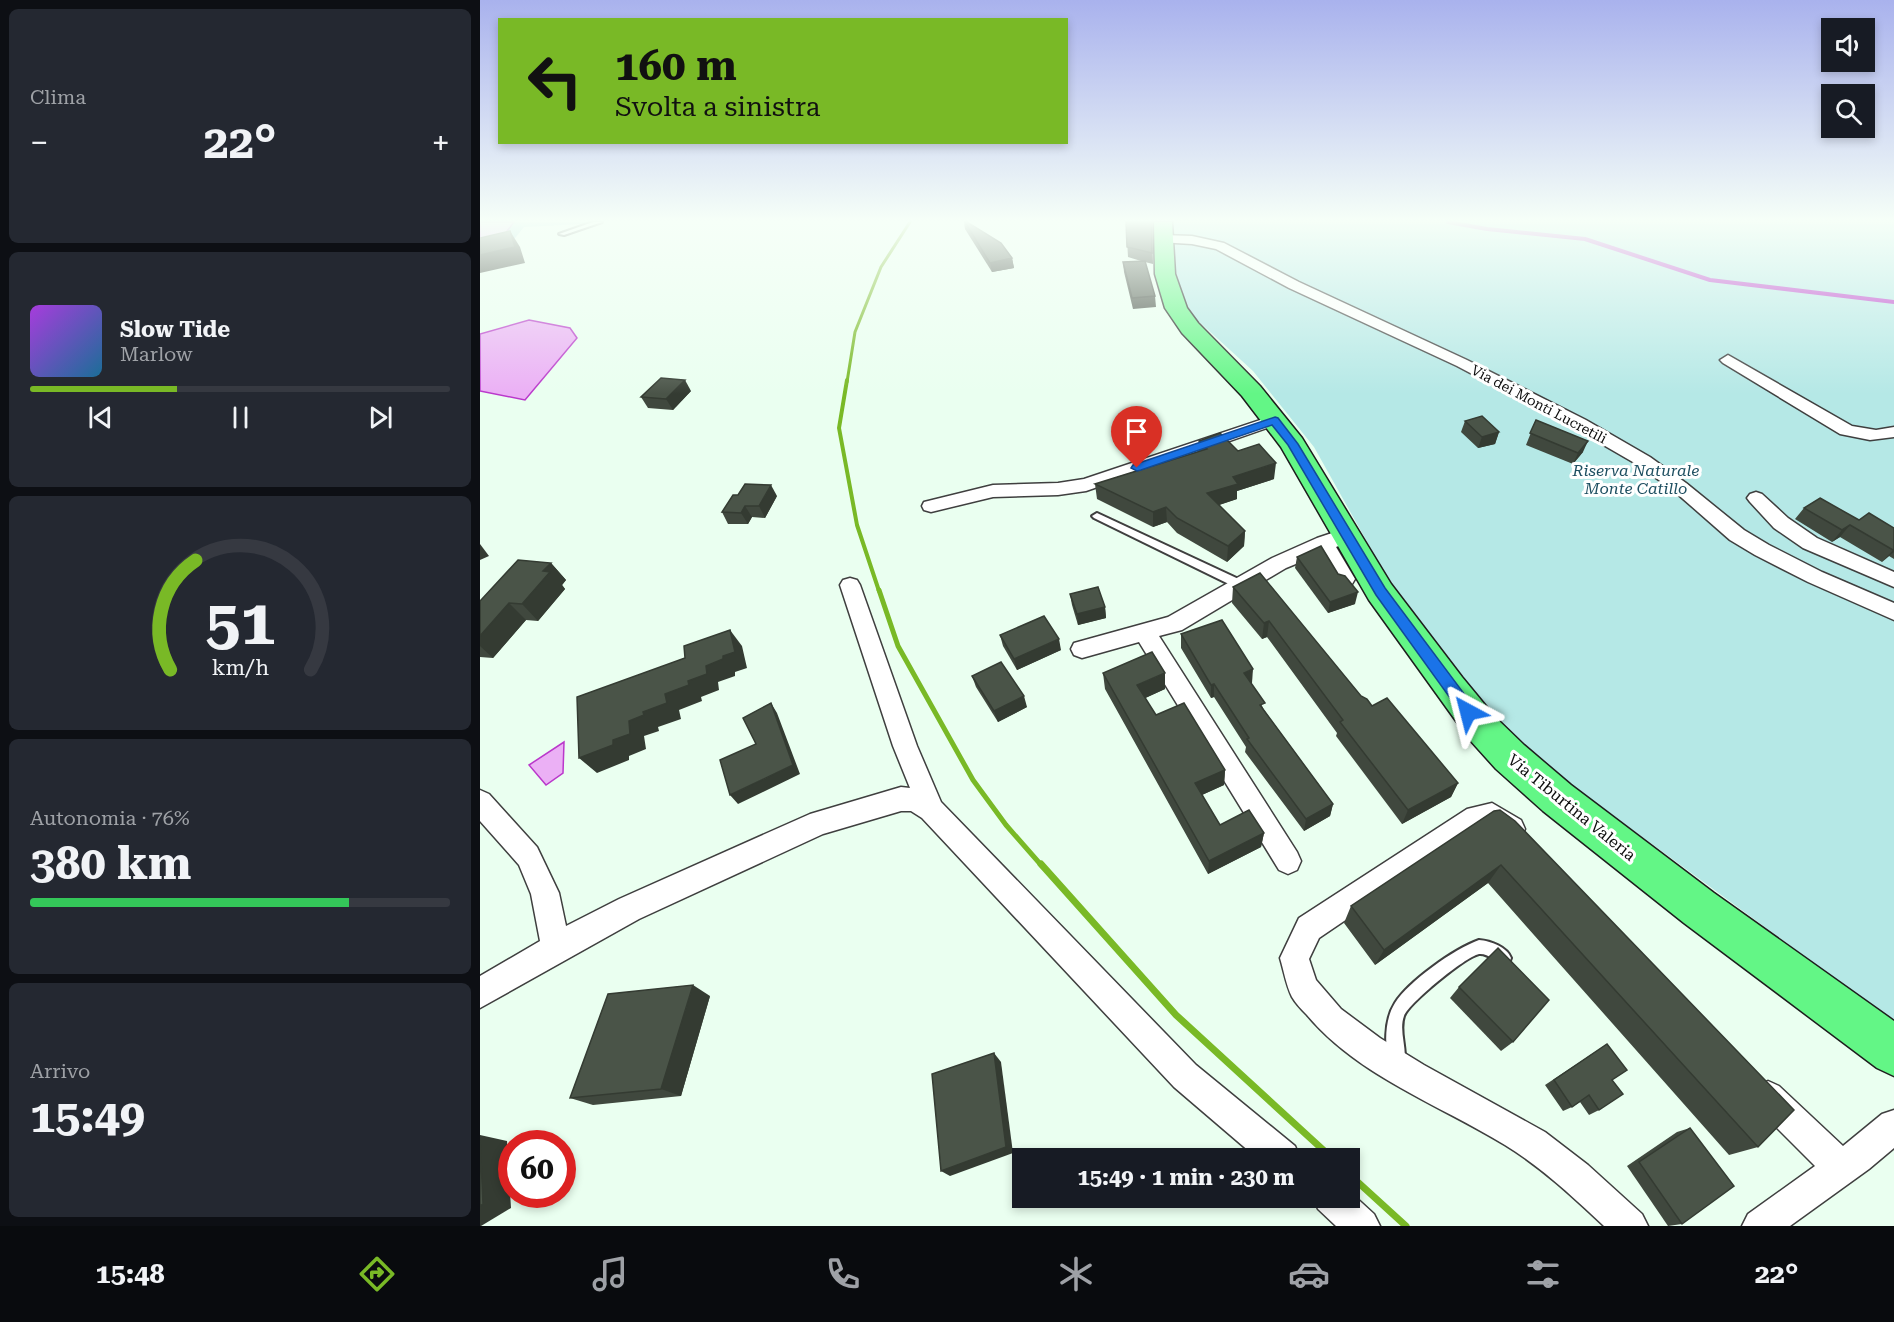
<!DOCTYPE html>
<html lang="it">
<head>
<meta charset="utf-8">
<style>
  body { margin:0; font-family:"Roboto Serif",serif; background:#242831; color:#f1f3f6; height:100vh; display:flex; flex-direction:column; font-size:22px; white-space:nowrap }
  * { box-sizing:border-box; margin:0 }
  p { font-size:20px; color:#9ea1a6 }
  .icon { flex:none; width:33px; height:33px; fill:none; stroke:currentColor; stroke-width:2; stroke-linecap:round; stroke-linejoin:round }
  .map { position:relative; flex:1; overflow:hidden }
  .drawer { display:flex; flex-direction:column; gap:9px; padding:9px; background:#0d0f14; width:480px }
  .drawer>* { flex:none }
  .guide { position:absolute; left:18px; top:18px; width:570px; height:126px; border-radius:0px; box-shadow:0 3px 9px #0003; background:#79b926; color:#111; overflow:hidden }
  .controls { position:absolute; left:1341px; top:18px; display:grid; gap:12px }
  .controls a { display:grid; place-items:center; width:54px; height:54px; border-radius:0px; background:#171b24; box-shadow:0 3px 9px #0003; font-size:30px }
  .speed { position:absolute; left:18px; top:1130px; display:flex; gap:12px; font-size:30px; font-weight:700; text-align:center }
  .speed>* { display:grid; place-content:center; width:78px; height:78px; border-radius:50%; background:#171b24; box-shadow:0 3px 9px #0003; line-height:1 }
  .speed .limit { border:9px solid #d22; background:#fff; color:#111 }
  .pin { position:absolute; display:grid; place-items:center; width:51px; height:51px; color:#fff; margin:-62px -26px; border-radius:50% 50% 50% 0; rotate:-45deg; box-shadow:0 0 6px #0007 }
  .pin .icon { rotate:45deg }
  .me { position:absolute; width:66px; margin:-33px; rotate:322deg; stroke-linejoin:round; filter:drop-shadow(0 0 4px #0008) }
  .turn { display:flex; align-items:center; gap:21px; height:126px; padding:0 18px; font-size:27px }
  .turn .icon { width:78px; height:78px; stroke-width:2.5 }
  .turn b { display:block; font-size:42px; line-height:51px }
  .big { font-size:45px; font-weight:700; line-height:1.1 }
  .drawer .widget { flex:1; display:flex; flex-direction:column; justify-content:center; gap:9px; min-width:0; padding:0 21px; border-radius:9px; background:#242831 }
  .drawer .dial { align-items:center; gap:0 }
  .dial svg { height:156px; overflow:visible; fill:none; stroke:#363941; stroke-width:7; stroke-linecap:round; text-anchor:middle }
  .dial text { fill:#f1f3f6; stroke:none }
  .song { display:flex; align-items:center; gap:18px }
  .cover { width:72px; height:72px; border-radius:9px; background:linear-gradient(135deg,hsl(280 70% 55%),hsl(200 70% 35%)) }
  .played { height:6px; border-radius:3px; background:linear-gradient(90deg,#79b926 35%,#363941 35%) }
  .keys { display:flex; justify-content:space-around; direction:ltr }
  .heat { display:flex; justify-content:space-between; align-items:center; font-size:33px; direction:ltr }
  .charge { height:9px; border-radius:4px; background:linear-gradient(90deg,#34c759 76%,#363941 0) }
  .trip { position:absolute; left:532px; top:1148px; width:348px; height:60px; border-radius:0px; background:#171b24; box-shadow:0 3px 9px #0003; font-weight:700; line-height:60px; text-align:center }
  .dock { display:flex; height:96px; justify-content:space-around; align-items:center; background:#090b0e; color:#9ea1a6 }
  .dock .icon { width:42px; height:42px }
  .dock .selected { color:#79b926 }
  .dock b { font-size:27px; color:#f1f3f6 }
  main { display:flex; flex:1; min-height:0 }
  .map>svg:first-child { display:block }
  .green { fill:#b5e8e6 }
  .forest { fill:#95d6d8 }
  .water { fill:#ebb0f5; stroke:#ba38cb; stroke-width:1.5 }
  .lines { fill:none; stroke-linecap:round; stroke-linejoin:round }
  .stream { stroke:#ba38cb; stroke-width:4 }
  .lane-casing { stroke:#3f3f3f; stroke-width:4 }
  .street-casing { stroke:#3f3f3f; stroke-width:3 }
  .primary-casing { stroke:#1d1d1d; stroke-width:3 }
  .lane { fill:#fff; fill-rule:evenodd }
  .street { fill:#fff; fill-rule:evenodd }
  .primary { fill:#63f686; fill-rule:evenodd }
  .rail-far3 { stroke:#79b926; stroke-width:3 }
  .rail-far2 { stroke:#79b926; stroke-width:4 }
  .rail-far1 { stroke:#79b926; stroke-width:5 }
  .rail { stroke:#79b926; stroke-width:7 }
  .wall { fill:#40483e }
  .shaded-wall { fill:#343b32 }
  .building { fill:#4a5448; stroke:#343b32; stroke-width:1.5 }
  .route { fill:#1a73e8; stroke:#114b97; stroke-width:1.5 }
  .labels { text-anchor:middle; stroke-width:6; stroke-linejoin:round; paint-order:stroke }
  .far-street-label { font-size:14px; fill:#0c0c0c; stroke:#fff }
  .park-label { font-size:16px; font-style:italic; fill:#1e4f61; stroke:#fff }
  .street-label { font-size:16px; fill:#0c0c0c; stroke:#fff }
</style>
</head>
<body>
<main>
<section class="drawer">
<div class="widget"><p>Clima</p>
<div class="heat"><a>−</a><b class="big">22°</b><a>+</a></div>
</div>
<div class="widget">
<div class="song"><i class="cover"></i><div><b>Slow Tide</b><p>Marlow</p></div></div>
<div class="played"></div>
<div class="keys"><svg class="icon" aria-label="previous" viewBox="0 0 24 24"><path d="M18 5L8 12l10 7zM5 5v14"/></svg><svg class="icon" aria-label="pause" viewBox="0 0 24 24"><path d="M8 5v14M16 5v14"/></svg><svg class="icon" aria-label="next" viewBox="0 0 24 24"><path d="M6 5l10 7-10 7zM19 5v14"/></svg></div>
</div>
<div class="widget dial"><svg viewBox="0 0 100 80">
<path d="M14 69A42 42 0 1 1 86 69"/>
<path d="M14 69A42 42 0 0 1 27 13" stroke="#79b926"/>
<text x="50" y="56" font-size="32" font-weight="700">51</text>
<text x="50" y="72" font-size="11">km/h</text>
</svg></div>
<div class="widget"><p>Autonomia · 76%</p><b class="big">380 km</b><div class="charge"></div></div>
<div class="widget"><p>Arrivo</p><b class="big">15:49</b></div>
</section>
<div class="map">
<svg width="1414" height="1226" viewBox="0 0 1414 1226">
  <rect width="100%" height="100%" fill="#eafff0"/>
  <path class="green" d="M691,222H1414V1022L1032,741L905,574L834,447L773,371L704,308L692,266Z"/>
  <path class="forest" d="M0,222H109L102,224L44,227L31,243Z"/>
  <g class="water">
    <path d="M0,222H34L18,243L0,248Z"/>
    <path d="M49,320L90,328L97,338L45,400L0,391V334Z"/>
    <path d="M84,742L83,773L66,785L49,765Z"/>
  </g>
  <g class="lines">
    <path class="stream" d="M968,222L1007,229L1105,239L1230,280L1414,302"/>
    <defs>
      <g id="lane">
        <path d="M113,222H122L84,235L79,234Z"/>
        <path d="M617,513L765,582L766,585L761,589L757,588L614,518L612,516Z"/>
        <path d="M999,940C1011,941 1027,947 1031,958L1029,963L1024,965C1016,962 1008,953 999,954C985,957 929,1003 924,1016C918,1032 929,1051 923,1067L917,1069L911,1067C904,1049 904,1020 915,1003C929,981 974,949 999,940Z"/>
      </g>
      <g id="street">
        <path d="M683,235L712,236L744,243L819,282L987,360L1106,420L1170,457L1206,483L1264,530L1289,545L1342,572L1414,603V620L1328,582L1275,555L1250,540L1194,491L1158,465L1094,428L977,366L809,288L736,249L712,244L679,242L677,239Z"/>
        <path d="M1248,355L1372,426L1396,430L1414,427V437L1390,440L1360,434L1243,363L1240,360Z"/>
        <path d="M795,415L803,420L801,423L606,491L578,495L513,497L451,512L444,510L442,506L444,502L513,485L578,483L604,479Z"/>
        <path d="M1276,492L1282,494L1308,518L1337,538L1414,572V587L1323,548L1294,528L1270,502L1267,498L1270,494Z"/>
        <path d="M867,528L874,530L877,535L874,540L856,547L875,579L872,584L865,586L858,584L840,554L806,568L702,630L679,636L817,852L821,861L817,870L808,874L799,870L659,642L602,658L594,655L591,649L594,643L688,617L792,558L837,538Z"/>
        <path d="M370,578L377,580L380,585L437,746L461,802L716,1065L815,1146L820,1158H777L694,1087L442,818L431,811H421L343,834L159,919L0,1008V976L60,941L51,894L39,865L0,821V790L9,794L57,847L79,893L86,926L139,899L330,814L421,787L430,788L413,746L360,585L363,580Z"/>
        <path d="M1012,803L1041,820L1045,829L1041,838L1032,841L1008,827L1001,828L839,938L829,959L836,980L861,1009L900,1038L944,1065L1065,1132L1108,1165L1162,1214L1168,1226H1124C1093,1197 1061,1167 1025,1145C958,1104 878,1076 827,1015C822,1010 816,1004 812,997C806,985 804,971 800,958L819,918L987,809Z"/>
        <path d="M1288,1081L1299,1086L1363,1146L1402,1114L1414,1110V1148L1389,1169L1310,1226H1262L1268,1214L1335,1166L1277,1108L1272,1097L1277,1086Z"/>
        <path d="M870,1192L894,1214L900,1226H856L838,1209L833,1197H870Z"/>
      </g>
      <path id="primary" d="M674,222H692L695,274L707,308L718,323L780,386L822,438L911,584L982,677L1015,717L1044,745L1091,785L1234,893L1414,1021V1076L1397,1068L1204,923L1063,811L1016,769L989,739L889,600L801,447L762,396L702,333L685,308L675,274Z"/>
    </defs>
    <use href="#lane" class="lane-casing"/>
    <use href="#street" class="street-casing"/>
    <use href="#primary" class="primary-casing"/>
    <use href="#lane" class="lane"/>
    <use href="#street" class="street"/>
    <use href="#primary" class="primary"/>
    <path class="rail-far3" d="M367,382L375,332L401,267L430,222"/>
    <path class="rail-far2" d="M367,380L359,428L377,525L399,591"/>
    <path class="rail-far1" d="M399,590L418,646L493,780L526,825L562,866"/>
    <g class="rail">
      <path d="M561,864L696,1015L852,1158"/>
      <path d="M870,1175L926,1226"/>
    </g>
  </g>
  <g class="wall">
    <path d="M484,222H487L532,258L534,268L512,272L485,229Z"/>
    <path d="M646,222H672L673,264L665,262L675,296L676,307L653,309L644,272L643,262L661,261L648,257Z"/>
    <path d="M211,391L193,410L168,408L161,397Z"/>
    <path d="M1056,420L1103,452L1093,464L1046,445Z"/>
    <path d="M985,421L1019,432L1015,444L998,448L981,432Z"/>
    <path d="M719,441L758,451L794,479L757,491V499L739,505L765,531L764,546L747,562L697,533L687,522L673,527L617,499L615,484L719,451Z"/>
    <path d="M297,496L285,518L272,517L268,524H248L242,512Z"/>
    <path d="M1324,508L1414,528V559L1409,556L1402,562L1360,537L1352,542L1315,519Z"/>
    <path d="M817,557L858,574L875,604L848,613L815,568Z"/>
    <path d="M71,563L86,580L82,585L85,589L58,621L46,620L13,658L0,657V601Z"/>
    <path d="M753,587L892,706L978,783L971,797L922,824L856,736L857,733L787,637L782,639L752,603Z"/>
    <path d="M590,594L625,607L626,618L598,625L592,605Z"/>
    <path d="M701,634L772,683H771L784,710L853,804L850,816L824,831L765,752L766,747L734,697L731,698L701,648Z"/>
    <path d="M520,635L581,650L537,670L523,646Z"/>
    <path d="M623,673L685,689L665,698L676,715L745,770L744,785L722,795L740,825L784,833L781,847L728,874L625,689Z"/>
    <path d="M492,676L547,707L518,722L496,687Z"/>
    <path d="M1014,811L1278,1147L1249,1155L1008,883L895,965L864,923L871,906Z"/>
    <path d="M979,987L1033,1042L1021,1051L970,998Z"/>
    <path d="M230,996L201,1096L113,1105L90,1098Z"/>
    <path d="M1127,1044L1132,1080L1119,1110L1109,1115L1100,1102L1092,1107L1083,1111L1065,1085Z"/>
    <path d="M1210,1128L1202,1224L1188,1226L1147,1166L1197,1132Z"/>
  </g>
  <g class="shaded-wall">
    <path d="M30,231L40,247L45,263L0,273V255Z"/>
    <path d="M532,258L534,268L512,272L510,263Z"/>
    <path d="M205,380L211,391L193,410L186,399Z"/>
    <path d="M1019,432L1015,444L998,448L1002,437Z"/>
    <path d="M1108,441L1103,452L1093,464L1098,453Z"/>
    <path d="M796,463L794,479L757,491V499L727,509V493L753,477Z"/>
    <path d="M291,485L297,496L285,518L279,506Z"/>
    <path d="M265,506L272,517L268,524L261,513Z"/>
    <path d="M686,507L687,522L673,527V512Z"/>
    <path d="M1370,525L1360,537L1352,542L1362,530Z"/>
    <path d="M765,531L764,546L747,562L748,546Z"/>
    <path d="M0,544L9,556L0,560Z"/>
    <path d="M1414,549V552L1409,556L1402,562Z"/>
    <path d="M71,563L86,580L82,585L85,589L58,621L42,604L63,571Z"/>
    <path d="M878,592L875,604L848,613L850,602Z"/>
    <path d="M29,603L46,620L13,658L0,646V636Z"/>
    <path d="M625,607L626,618L598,625L597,614Z"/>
    <path d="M789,621L787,637L782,639L784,623Z"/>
    <path d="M250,630L262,646L267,668L255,672V676L238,682L239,690L221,697L222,701L199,710L201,719L178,727L179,731L164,736L166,749L149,756V760L117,773L99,758L149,721L163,712L185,694L208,681L226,666L243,656Z"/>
    <path d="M579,639L581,650L537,670L534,659Z"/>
    <path d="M773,669L772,683L763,686L764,673Z"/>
    <path d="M685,673V689L659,701L657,685Z"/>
    <path d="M734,684V697L731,698V685Z"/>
    <path d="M544,696L547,707L518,722L514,711Z"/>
    <path d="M291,703L297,713L320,774L258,804L250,795L313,765Z"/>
    <path d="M745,770L744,785L715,798V783Z"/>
    <path d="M978,783L971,797L922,824L928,810Z"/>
    <path d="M853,804L850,816L824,831L826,819Z"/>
    <path d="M784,833L781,847L728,874L729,861Z"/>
    <path d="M1021,865L1008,883L895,965L904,950Z"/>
    <path d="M213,985L230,996L201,1096L181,1089Z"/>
    <path d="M514,1053L521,1062L533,1153L470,1176L461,1171Z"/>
    <path d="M0,1135L27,1141L31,1208L1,1226H0Z"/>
  </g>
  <g class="building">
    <path d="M485,222H487L521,243L532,258L510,263Z"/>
    <path d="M646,222H672V253L647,247Z"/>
    <path d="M30,231L35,247L0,255V238Z"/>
    <path d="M665,261L675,296L652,298L643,262Z"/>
    <path d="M181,378L205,380L186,399L161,397Z"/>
    <path d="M1002,416L1019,432L1002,437L985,421Z"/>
    <path d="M1056,420L1108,441L1098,453L1050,433Z"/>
    <path d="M740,433L758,451L779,444L796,463L753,477L758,484L727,493L765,531L748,546L697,518L686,507L673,512L615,484L727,449L719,441Z"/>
    <path d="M265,484L291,485L279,506H265L261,513L242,512L253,495H258Z"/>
    <path d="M1340,498L1379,520L1389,513L1414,528V549L1413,550L1370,525L1362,530L1324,508Z"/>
    <path d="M841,546L858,574L865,576L878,592L850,602L817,557Z"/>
    <path d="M38,560L71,563L63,571L70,572L42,604L29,603L0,636V601Z"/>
    <path d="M780,573L881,696L887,699L892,706L907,698L978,783L928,810L860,722L863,720L789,621L784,623L753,587Z"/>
    <path d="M618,587L625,607L597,614L590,594Z"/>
    <path d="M564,616L579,639L534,659L520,635Z"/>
    <path d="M742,620L773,669L764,673L785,703L780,705L853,804L826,819L767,739L769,738L734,684L731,685L701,634Z"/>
    <path d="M250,630L255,652L243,656V659L226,666L227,674L208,681L209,685L185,694L187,703L163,712L164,715L149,721L150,734L133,740V745L99,758L97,697L205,658L204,646Z"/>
    <path d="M672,652L685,673L657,685L676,715L704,703L745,770L715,783L740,825L769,810L784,833L729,861L623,673Z"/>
    <path d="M521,662L544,696L514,711L492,676Z"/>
    <path d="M291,703L313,765L250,795L240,760L276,744L263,718Z"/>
    <path d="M1020,810L1035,821L1314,1110L1278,1147L1021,865L904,950L871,906L1014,811Z"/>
    <path d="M1018,948L1069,1000L1033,1042L979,987Z"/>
    <path d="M213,985L181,1089L90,1098L128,994Z"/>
    <path d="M1127,1044L1147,1070L1132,1080L1143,1094L1119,1110L1109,1095L1092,1107L1074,1080Z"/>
    <path d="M514,1053L526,1147L461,1171L452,1074Z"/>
    <path d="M1210,1128L1254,1186L1202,1224L1159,1162Z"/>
    <path d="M0,1138L3,1204L0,1206Z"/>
  </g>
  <linearGradient id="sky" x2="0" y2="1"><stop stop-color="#a9b2ed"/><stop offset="0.56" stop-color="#f6fff8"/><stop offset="1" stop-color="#f6fff8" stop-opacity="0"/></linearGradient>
  <rect width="1414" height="394" fill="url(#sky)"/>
  <path class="route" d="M795,417L798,418L818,444L905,588L994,707L996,712L994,716L988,718L983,716L896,595L808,445L792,425L661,470L657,471L651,468L653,465Z"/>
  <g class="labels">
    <g class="far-street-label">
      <text transform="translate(1059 404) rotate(28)" y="5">Via dei Monti Lucretili</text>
    </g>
    <g class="park-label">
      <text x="1156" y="476">Riserva Naturale<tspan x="1156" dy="18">Monte Catillo</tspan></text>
    </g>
    <g class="street-label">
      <text transform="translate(1092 807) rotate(39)" y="6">Via Tiburtina Valeria</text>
    </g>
  </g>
</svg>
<div class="controls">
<a><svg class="icon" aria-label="sound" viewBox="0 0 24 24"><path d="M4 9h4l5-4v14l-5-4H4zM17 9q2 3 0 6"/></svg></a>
<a><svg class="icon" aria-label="search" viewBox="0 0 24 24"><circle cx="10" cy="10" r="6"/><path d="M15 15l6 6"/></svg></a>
</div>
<div class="speed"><div class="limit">60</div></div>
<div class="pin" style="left:657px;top:468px;background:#d93025"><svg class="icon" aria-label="arrive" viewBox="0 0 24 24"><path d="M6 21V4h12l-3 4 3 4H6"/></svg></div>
<svg class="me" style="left:988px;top:712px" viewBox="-20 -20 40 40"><path d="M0-17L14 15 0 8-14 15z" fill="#1a73e8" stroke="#fff" stroke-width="4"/></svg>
<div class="trip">15:49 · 1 min · 230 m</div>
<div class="guide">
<div class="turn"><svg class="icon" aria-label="left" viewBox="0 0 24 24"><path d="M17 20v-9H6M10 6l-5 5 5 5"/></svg><div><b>160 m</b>Svolta a sinistra</div></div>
</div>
</div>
</main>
<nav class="dock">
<b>15:48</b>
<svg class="icon selected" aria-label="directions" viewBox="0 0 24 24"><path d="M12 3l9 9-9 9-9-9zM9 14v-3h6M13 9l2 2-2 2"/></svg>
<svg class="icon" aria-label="music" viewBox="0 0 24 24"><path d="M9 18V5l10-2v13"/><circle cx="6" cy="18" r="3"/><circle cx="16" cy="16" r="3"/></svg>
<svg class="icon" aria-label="phone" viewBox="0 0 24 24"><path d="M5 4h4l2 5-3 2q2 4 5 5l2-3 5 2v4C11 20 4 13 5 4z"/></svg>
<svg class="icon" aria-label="climate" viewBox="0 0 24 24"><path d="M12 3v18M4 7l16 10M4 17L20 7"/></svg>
<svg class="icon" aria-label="car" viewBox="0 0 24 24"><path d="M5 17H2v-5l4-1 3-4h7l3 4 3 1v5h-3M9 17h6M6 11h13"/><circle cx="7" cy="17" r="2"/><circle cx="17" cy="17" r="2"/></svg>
<svg class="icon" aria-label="filters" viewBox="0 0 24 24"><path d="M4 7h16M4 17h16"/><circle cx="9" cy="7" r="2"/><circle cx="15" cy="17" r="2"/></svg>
<b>22°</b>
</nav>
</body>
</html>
